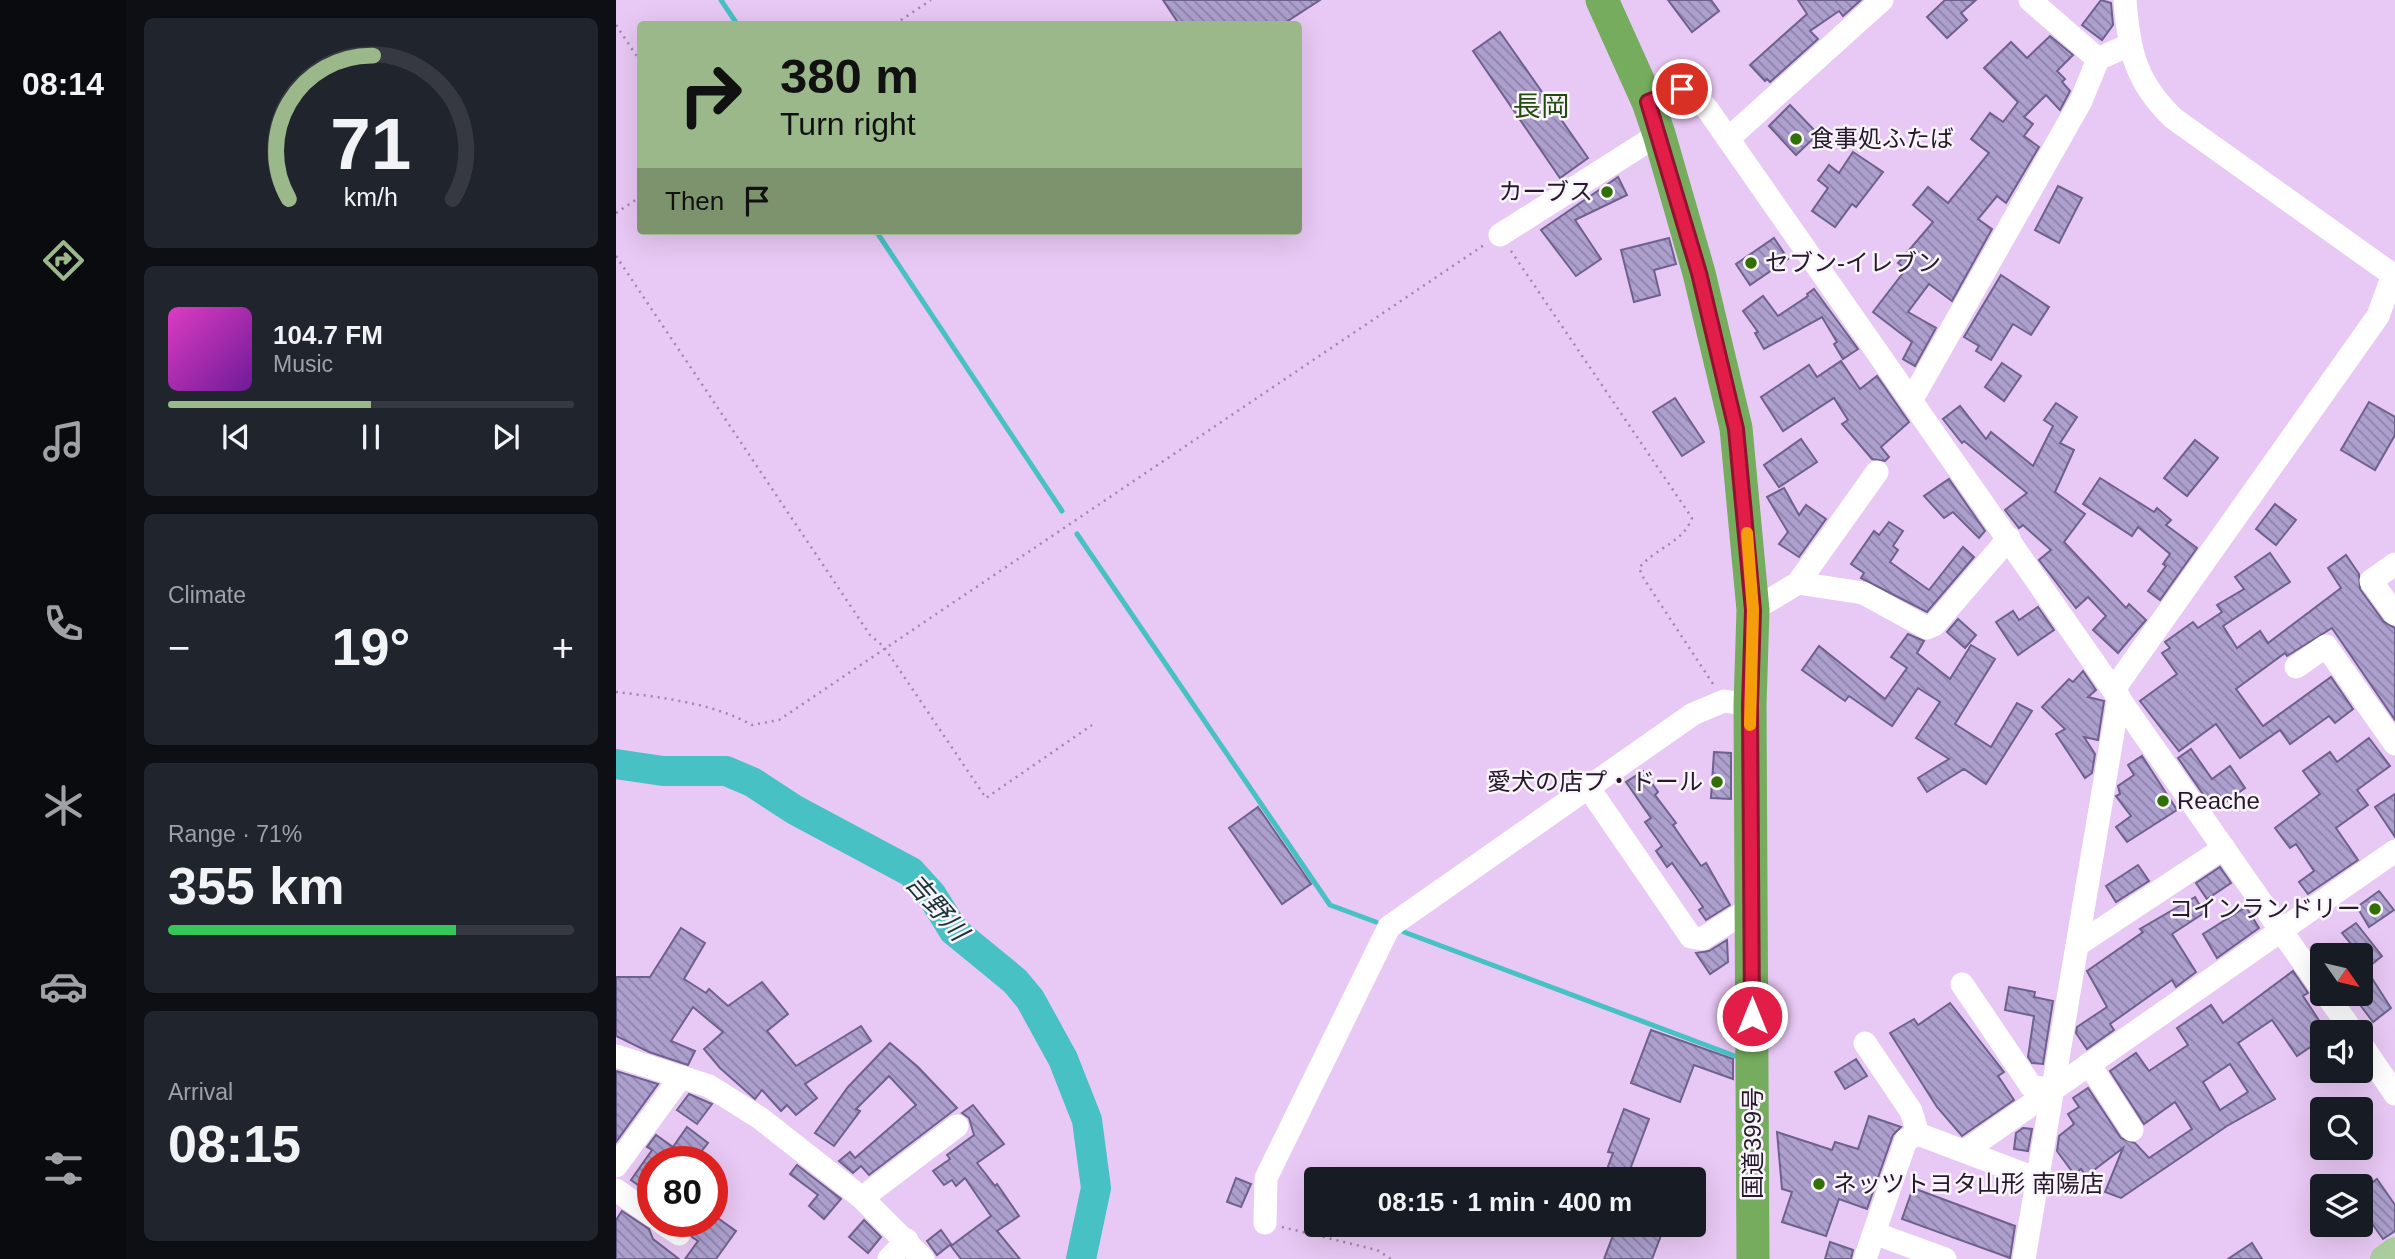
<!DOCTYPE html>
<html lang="en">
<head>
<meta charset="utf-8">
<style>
  body { margin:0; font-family:Helvetica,"Noto Sans JP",sans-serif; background:#20242c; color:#f1f3f6; height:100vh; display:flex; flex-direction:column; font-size:26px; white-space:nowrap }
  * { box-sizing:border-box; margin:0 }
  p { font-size:23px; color:#9ea1a6 }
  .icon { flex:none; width:38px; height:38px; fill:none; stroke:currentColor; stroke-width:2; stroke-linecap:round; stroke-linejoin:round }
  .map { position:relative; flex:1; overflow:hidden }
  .drawer { display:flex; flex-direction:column; gap:18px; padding:18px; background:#0d0f14; width:490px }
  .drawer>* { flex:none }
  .guide { position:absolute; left:21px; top:21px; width:665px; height:214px; border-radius:7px; box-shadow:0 7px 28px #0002; background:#9bb88a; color:#111; overflow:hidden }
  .needle { width:46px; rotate:124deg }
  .controls { position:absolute; left:1694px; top:943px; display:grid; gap:14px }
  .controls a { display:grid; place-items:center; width:63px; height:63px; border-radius:7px; background:#171b24; box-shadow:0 7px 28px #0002; font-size:35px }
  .speed { position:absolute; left:21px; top:1146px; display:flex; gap:14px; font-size:35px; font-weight:700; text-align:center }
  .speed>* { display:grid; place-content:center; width:91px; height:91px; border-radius:50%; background:#171b24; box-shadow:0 7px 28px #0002; line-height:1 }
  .speed .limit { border:10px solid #d22; background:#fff; color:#111 }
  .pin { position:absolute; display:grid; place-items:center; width:60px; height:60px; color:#fff; margin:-30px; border:4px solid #fff; border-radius:50%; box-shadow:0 2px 7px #0007 }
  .me { position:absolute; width:77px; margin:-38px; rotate:0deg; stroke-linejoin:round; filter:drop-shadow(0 0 5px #0008) }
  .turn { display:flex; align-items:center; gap:24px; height:147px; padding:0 28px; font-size:32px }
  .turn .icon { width:91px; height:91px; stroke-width:2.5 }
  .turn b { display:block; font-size:49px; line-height:60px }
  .then { display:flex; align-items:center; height:66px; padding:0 28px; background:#0003; gap:14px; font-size:26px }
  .big { font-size:52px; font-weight:800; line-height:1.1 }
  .drawer .tile { flex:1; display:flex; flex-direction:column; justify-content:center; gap:10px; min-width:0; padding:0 24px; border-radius:10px; background:#20242c }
  .drawer .dial { align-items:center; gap:0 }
  .dial svg { height:182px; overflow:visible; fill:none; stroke:#363941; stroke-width:7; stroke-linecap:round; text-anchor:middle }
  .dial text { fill:#f1f3f6; stroke:none }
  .song { display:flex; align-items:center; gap:21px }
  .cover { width:84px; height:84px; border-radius:10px; background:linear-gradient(135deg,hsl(310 70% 55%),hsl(280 70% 35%)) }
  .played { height:7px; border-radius:4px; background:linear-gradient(90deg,#9bb88a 50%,#363941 50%) }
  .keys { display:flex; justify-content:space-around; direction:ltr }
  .heat { display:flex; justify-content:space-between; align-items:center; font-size:38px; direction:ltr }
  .charge { height:10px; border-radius:5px; background:linear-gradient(90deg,#34c759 71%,#363941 0) }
  .trip { position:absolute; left:688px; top:1167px; width:402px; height:70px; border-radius:7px; background:#171b24; box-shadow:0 7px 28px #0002; font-weight:800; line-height:70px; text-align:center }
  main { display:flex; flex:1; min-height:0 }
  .menu { display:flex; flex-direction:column; width:126px; justify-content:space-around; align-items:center; background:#090b0e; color:#9ea1a6 }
  .menu .icon { width:49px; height:49px }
  .menu .current { color:#9bb88a }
  .menu b { font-size:32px; color:#f1f3f6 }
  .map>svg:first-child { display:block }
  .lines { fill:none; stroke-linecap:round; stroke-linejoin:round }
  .stream { stroke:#47c1c4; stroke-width:5 }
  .river { stroke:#47c1c4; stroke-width:30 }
  .building { fill:url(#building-back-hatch); stroke:#6e618d; stroke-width:2; fill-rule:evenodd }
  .path { stroke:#9f87a8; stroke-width:2.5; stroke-dasharray:2 5; stroke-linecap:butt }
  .minor { stroke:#fff; stroke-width:23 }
  .major { stroke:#accd9e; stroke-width:28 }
  .highway { stroke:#75ac5e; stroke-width:33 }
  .route-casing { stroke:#92132f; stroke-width:18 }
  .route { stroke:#e11d48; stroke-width:12 }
  .slow { stroke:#f59e0b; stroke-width:12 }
  .poi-dot { fill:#317005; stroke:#faf4fd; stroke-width:2.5 }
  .labels { text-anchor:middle; stroke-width:5; stroke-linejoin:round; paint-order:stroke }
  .poi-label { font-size:24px; fill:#261a2a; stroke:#faf4fd; text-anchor:start }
  .street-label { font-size:24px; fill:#261a2a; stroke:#faf4fd }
  .water-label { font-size:26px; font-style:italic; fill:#193434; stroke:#faf4fd }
  .quarter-label { font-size:28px; fill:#234b0e; stroke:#faf4fd }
</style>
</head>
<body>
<main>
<nav class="menu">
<b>08:14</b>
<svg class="icon current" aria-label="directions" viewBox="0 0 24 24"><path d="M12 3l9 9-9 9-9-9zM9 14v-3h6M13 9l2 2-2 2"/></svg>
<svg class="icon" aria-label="music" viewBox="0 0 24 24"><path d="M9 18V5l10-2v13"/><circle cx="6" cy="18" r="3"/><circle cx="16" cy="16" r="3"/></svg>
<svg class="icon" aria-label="phone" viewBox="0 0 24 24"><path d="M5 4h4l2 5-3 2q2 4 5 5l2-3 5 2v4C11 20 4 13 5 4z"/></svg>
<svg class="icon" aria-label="climate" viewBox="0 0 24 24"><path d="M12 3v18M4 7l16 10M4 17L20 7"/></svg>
<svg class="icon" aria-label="car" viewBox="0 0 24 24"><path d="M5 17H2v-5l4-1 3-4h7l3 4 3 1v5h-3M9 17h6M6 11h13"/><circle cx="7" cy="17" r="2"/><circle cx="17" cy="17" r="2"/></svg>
<svg class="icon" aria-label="filters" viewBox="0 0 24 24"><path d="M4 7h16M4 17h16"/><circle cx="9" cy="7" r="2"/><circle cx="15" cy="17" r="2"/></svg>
</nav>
<section class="drawer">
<div class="tile dial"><svg viewBox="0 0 100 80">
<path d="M14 69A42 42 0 1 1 86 69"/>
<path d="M14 69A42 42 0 0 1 51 6" stroke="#9bb88a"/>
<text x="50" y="56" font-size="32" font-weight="700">71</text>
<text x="50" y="72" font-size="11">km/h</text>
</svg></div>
<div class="tile">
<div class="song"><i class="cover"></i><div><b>104.7 FM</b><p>Music</p></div></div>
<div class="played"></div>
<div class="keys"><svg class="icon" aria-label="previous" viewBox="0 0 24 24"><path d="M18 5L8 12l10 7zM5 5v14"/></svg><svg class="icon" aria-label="pause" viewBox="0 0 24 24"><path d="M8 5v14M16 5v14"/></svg><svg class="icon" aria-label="next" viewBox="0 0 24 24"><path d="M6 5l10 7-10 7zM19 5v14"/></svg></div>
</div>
<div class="tile"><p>Climate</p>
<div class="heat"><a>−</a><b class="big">19°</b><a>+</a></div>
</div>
<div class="tile"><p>Range · 71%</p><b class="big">355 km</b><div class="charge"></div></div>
<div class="tile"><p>Arrival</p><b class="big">08:15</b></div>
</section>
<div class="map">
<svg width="1779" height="1259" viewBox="0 0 1779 1259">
  <defs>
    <pattern id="building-back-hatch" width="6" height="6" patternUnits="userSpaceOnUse" patternTransform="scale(1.75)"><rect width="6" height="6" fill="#ada0cf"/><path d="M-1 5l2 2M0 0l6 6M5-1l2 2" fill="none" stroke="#8d82a8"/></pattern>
  </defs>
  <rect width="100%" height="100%" fill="#e8c8f4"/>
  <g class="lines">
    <g class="stream">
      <path d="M105,0L121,24"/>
      <path d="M260,231L446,511"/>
      <path d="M461,534L714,905L760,922"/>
      <path d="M788,932L1119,1056"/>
    </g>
    <path class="river" d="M0,764L47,771H110L136,782L179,810L295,872L315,894L338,931L399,981L414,999L447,1059L471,1120L480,1188L465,1259"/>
  </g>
  <g class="building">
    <path d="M547,0H704L667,24H563Z"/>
    <path d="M1052,0H1095L1103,11L1076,32Z"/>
    <path d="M1182,0H1245L1227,16L1223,11L1194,31L1202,39L1154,82L1151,79L1149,81L1134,65L1191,14Z"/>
    <path d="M1329,0H1360L1345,13L1351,20L1331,38L1311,17Z"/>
    <path d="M1485,0L1495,3L1497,25L1486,40L1466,25Z"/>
    <path d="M884,32L972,158L944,178L857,51Z"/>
    <path d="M1434,36L1457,55L1441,71L1449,79L1446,82L1454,91L1452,95L1444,110L1430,95L1408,117L1417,124L1408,136L1423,147L1390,203L1381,196L1362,219L1376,229L1336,301L1313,284L1292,312L1320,328L1299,366L1287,359L1296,342L1257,312L1290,269L1282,263L1317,222L1297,205L1312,187L1332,203L1373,153L1355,139L1374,113L1387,122L1402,102L1368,68L1395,42L1411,58Z"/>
    <path d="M1174,105L1202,134L1180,155L1153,126Z"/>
    <path d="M1237,152L1267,172L1240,207L1236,204L1219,227L1196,211L1212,188L1202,180L1213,165L1223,173Z"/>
    <path d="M1002,177L1011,195L959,220L985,259L960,276L925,230Z"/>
    <path d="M1442,186L1466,198L1443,243L1419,230Z"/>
    <path d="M1053,238L1060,264L1038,270L1044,295L1018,302L1005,250Z"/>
    <path d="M1158,238L1172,259L1134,285L1120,264Z"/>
    <path d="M1385,275L1433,307L1415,335L1397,324L1375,360L1360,351L1363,346L1348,337Z"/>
    <path d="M1198,289L1242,349L1227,359L1218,344L1221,342L1206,317L1148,349L1139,333L1142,332L1127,311L1147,296L1162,316L1192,296L1191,294Z"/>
    <path d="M1225,361L1244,389L1261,376L1293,422L1265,447L1273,457L1269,461L1256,459L1226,424L1232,420L1218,398L1167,431L1145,397L1193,365L1201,377Z"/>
    <path d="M1386,363L1405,376L1388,401L1369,387Z"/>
    <path d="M1059,398L1088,442L1066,456L1037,412Z"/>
    <path d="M1753,402L1779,417V435L1759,470L1725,450Z"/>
    <path d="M1440,403L1461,417L1444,443L1458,450L1439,492L1469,514L1448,542L1510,608L1513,604L1530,620L1502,653L1477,630L1490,616L1472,597L1460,608L1423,560L1435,550L1407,525L1403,528L1389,510L1411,493L1348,441L1346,443L1327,419L1344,406L1370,439L1375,432L1417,466L1437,426L1428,420Z"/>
    <path d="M1185,439L1201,462L1163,487L1148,465Z"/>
    <path d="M1579,440L1602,458L1571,496L1548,478Z"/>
    <path d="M1484,478L1538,512L1541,508L1555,520L1550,525L1581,548L1544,600L1532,591L1550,566L1547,564L1554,554L1522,527L1516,536L1467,504Z"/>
    <path d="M1333,479L1369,531L1363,538L1337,512L1328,518L1308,496Z"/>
    <path d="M1168,488L1183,515L1190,505L1210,519L1183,557L1163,544L1172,532L1151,497Z"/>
    <path d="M1659,504L1680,520L1660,545L1640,529Z"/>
    <path d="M1273,522L1287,531L1277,546L1282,550L1274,562L1313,590L1347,547L1358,557L1311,612L1245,578L1248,573L1235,564L1258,531L1263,535Z"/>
    <path d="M1654,553L1674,582L1607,626L1621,648L1644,631L1652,643L1725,588L1712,568L1730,555L1743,574L1744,589L1768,622L1779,628V720L1716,628L1671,656L1669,653L1620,689L1647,726L1715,677L1737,709L1719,723L1713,716L1674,744L1664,730L1624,758L1600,724L1563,751L1524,701L1561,674L1546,653L1554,648L1549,642L1577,622L1582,628L1606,612L1601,605L1628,589L1619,577Z"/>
    <path d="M1422,607L1438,630L1402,655L1380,622L1397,611L1403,620Z"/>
    <path d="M1342,619L1360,635L1349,648L1331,632Z"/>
    <path d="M1292,634L1308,641L1301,653L1334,679L1355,645L1379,659L1339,724L1375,747L1401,703L1416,711L1370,784L1348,769L1311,792L1302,778L1333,759L1300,738L1324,702L1302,688L1276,726L1233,696L1229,701L1186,670L1203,646L1269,699L1291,668L1275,657Z"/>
    <path d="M1467,671L1480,690L1472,697L1488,701L1482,740L1468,737L1479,754L1476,773L1469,778L1440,734L1449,729L1426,707L1453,679L1457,682Z"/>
    <path d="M1753,738L1774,766L1741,790L1752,805L1720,828L1742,860L1692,894L1683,882L1698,871L1680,844L1674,848L1659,828L1704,794L1687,771L1714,752L1721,762Z"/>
    <path d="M1575,749L1596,779L1614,766L1629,788L1598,810L1562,758Z"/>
    <path d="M1098,752L1115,753V799L1095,798Z"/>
    <path d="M1526,756L1561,810L1511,842L1500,827L1515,816L1500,796L1504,794L1502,786L1518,775L1512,765Z"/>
    <path d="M1027,771L1042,792L1039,795L1060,823L1057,825L1085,866L1090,863L1114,905L1090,920L1083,910L1087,907L1056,863L1051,867L1040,851L1046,846L1029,822L1035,818L1010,782Z"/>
    <path d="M1779,794V837L1759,807Z"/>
    <path d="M642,807L695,884L666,904L613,828Z"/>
    <path d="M1522,865L1533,881L1500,902L1490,886Z"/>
    <path d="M1604,867L1615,883L1591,899L1580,883Z"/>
    <path d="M1763,891L1778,910L1753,927L1741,907Z"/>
    <path d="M1579,897L1588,913L1556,934L1580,972L1560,987L1556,980L1494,1024L1498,1030L1471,1049L1460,1033L1461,1027L1491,1007L1471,971L1527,932L1524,929Z"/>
    <path d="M1630,907L1643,928L1601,958L1587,934Z"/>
    <path d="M1740,923L1766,956L1750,969L1775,1008L1757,1022L1736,994H1745V956L1726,933Z"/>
    <path d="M65,928L89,943L68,979L90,993L93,989L112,1006L146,982L172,1014L151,1031L180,1066L245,1026L255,1041L189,1084L201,1098L180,1115L171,1105L165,1111L146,1090L139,1099L104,1068L88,1049L107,1032L77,1007L55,1041L79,1051L72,1065L33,1052L0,1036V977H34Z"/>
    <path d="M1111,940L1112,962L1094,974L1080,953L1093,951Z"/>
    <path d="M1677,971L1692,993L1687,996L1706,1025V1039L1681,1056L1656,1020L1622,1043L1659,1099L1611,1126L1505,1198L1489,1192L1507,1148L1470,1176L1465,1169L1458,1174L1441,1151L1443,1136L1458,1124L1452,1114L1463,1107L1457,1098L1472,1088L1505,1138L1519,1143L1533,1158L1576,1129L1559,1102L1528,1124L1494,1071L1520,1053L1533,1071L1572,1045L1561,1028L1595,1005L1607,1023ZM1614,1064L1632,1092L1604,1110L1587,1082Z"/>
    <path d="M1393,987L1419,992L1418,997L1437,1001L1427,1064L1416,1063L1412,1057L1418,1016L1389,1010Z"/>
    <path d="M1334,1003L1388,1072L1382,1076L1398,1100L1346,1136L1321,1107L1274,1033L1298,1019L1302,1025Z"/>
    <path d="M1035,1030L1117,1059V1079L1078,1065L1064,1102L1015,1083Z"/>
    <path d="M274,1043L302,1067L341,1108L253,1175L245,1166L237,1173L223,1161L234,1152L239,1158L300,1105L273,1076L240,1109L244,1111L218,1146L199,1133L232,1087Z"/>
    <path d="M1240,1059L1251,1076L1229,1089L1219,1072Z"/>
    <path d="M0,1071L42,1084L0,1142Z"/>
    <path d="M73,1094L96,1104L81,1124L61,1110Z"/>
    <path d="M357,1105L388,1144L361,1163L379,1186L381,1184L403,1216L381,1231L404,1259H345L335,1246L375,1216L349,1178L340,1186L336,1180L328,1185L317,1171L334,1159L331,1155L358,1135L353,1118L346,1113Z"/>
    <path d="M1008,1109L1033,1119L1010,1180H987L997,1153L992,1152Z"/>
    <path d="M1253,1116L1285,1127L1277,1135L1251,1209L1223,1199L1210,1236L1166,1222L1176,1192L1166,1189L1161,1132L1216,1150L1219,1142L1242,1149Z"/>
    <path d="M71,1127L92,1143L77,1162H37V1196L15,1180L36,1150L31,1147L40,1135L57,1147Z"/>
    <path d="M1407,1128L1416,1129L1412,1151L1398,1149L1400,1133Z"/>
    <path d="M181,1165L225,1199L208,1219L193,1206L202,1195L174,1174Z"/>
    <path d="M620,1178L635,1184L625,1207L611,1202Z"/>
    <path d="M1761,1179L1779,1205V1231L1767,1239L1745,1208V1191Z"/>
    <path d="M1297,1188L1399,1226L1394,1258L1286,1219Z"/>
    <path d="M6,1211L33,1229L37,1239L63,1259H0V1220Z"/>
    <path d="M96,1214L120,1231L100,1259H69L82,1241L76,1237L72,1223L96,1222Z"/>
    <path d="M248,1220L265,1237L252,1253L233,1237Z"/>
    <path d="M1001,1225H1049L1036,1259H988Z"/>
    <path d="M325,1230L335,1244L321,1255L311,1241Z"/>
    <path d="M1214,1242L1237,1250L1235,1259H1209Z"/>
    <path d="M1636,1243L1646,1259H1612Z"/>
  </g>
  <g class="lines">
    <g class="path">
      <path d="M279,24L315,0"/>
      <path d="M0,25L24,61"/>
      <path d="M0,213L24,197"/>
      <path d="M895,251L1076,518C1067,543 1039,548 1023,568L1028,579L1097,684"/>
      <path d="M0,256L254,635L268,647L370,798L476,725"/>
      <path d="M0,692C44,697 97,703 136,725L163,720L868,245"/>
      <path d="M666,1227L761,1250L775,1259"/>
    </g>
    <g class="minor">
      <path d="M1414,0L1482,59"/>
      <path d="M1032,102L1066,89L1080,96L1092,110L1706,989"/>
      <path d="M1112,139L1266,0"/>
      <path d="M884,235L1043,134"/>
      <path d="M1296,399L1465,101L1482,59L1513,45"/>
      <path d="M1779,564L1755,581L1779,614"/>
      <path d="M1182,583L1247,593L1311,628L1318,625L1393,538"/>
      <path d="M1137,610L1182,583L1261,472"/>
      <path d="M1680,667L1710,646L1779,744"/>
      <path d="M1498,689L1762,316L1777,275L1557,118C1519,81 1513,51 1509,0"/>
      <path d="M972,787L1075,937L1086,939L1135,908"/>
      <path d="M1463,944L1608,848"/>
      <path d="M1346,984L1415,1086L1435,1090"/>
      <path d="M1710,994L1737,1032"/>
      <path d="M1249,1043L1295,1111L1302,1134"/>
      <path d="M1745,1044L1779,1094"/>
      <path d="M0,1056L93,1086L144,1118L246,1198L307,1259"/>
      <path d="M1473,1064L1516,1130"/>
      <path d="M1349,1151L1779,851"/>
      <path d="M0,1166L65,1077"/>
      <path d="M0,1190L37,1216"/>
      <path d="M246,1198L341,1126"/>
      <path d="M45,1222L63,1234"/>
      <path d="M649,1223L650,1178L773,927L1077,714L1108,701L1134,705"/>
      <path d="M1258,1233L1329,1259"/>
      <path d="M273,1259L291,1240"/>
      <path d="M1249,1259L1290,1140L1302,1134L1421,1179"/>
      <path d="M1408,1259L1503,697"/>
    </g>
    <path class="major" d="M1768,1259L1779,1251"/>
    <path class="highway" d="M986,0L1032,102L1043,134L1083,273L1120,428L1137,610L1134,705L1137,1259"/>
  </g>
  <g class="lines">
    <defs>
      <path id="route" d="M1066,89L1032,102L1083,273L1120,429L1137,610L1134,705L1136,1016"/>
    </defs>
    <use href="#route" class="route-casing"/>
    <use href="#route" class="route"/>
    <path class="slow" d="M1131,533L1137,610L1134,725"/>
  </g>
  <g class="poi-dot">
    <circle cx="1180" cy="139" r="7"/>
    <circle cx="991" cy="192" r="7"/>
    <circle cx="1135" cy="263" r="7"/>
    <circle cx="1101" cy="782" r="7"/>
    <circle cx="1547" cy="801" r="7"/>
    <circle cx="1759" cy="909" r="7"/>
    <circle cx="1203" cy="1184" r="7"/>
  </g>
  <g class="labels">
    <g class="poi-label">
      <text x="1194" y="147">食事処ふたば</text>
      <text x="977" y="200" text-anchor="end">カーブス</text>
      <text x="1149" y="271">セブン-イレブン</text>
      <text x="1087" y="790" text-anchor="end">愛犬の店プ・ドール</text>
      <text x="1561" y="809">Reache</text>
      <text x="1745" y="917" text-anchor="end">コインランドリー</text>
      <text x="1217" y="1192">ネッツトヨタ山形 南陽店</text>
    </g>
    <g class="street-label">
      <text transform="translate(1137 1143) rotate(-90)" y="8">国道399号</text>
    </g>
    <g class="water-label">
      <text transform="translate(321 907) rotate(49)" y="9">吉野川</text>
    </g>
    <g class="quarter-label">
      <text x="925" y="116">長岡</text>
    </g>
  </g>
</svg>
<div class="controls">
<a><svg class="needle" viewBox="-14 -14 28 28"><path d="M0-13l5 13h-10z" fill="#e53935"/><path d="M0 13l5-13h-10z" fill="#9ea1a6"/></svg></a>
<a><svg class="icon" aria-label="sound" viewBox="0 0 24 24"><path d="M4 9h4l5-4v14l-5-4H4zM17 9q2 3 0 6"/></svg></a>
<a><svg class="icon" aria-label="search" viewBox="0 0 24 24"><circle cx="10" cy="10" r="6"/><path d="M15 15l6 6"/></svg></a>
<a><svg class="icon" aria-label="layers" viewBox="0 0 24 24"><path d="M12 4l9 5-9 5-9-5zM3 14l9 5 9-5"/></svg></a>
</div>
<div class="speed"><div class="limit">80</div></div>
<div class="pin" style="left:1066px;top:89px;background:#d93025"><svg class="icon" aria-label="arrive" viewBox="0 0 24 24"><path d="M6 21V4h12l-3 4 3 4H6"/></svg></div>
<svg class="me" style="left:1136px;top:1016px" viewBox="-20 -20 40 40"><circle r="17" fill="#e11d48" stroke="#fff" stroke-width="3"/><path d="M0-11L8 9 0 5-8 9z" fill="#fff"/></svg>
<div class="trip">08:15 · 1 min · 400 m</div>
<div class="guide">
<div class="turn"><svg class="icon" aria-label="right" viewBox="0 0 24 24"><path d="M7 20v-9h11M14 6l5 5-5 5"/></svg><div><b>380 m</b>Turn right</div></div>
<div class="then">Then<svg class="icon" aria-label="arrive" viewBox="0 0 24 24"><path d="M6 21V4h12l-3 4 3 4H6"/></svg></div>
</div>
</div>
</main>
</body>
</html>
